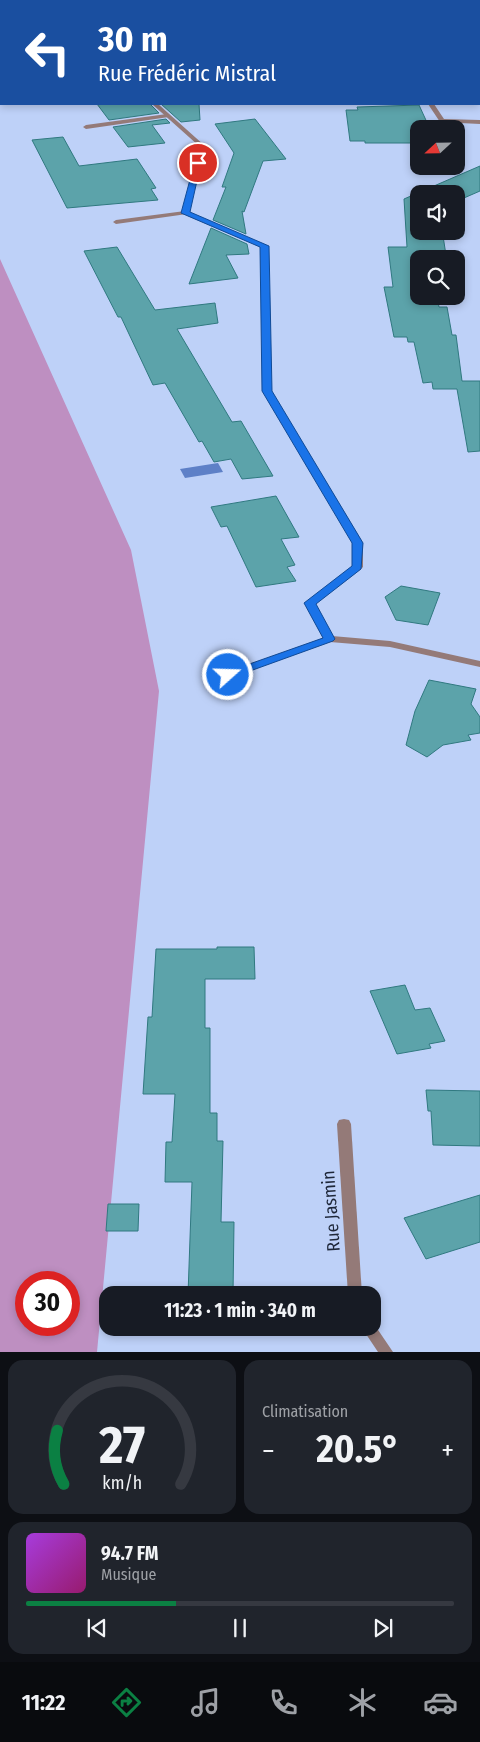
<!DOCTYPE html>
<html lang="fr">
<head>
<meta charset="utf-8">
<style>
  body { margin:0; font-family:"Fira Sans Condensed",sans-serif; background:#20242c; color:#f1f3f6; height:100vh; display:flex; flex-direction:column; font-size:19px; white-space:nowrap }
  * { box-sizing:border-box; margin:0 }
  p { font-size:16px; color:#9ea1a6 }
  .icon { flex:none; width:28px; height:28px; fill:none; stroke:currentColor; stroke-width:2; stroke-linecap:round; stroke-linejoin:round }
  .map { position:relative; height:1352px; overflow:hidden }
  .sheet { display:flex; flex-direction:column; gap:8px; padding:8px; background:#0d0f14; flex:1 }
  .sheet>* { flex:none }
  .top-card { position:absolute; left:0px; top:0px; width:480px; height:105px; box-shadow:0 2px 8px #0003; background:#1a4fa0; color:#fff; overflow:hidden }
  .needle { width:32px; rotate:248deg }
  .controls { position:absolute; left:410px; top:120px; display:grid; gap:10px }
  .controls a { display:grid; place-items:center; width:55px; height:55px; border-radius:10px; background:#171b24; box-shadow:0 2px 8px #0003; font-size:25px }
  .speed { position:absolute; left:15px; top:1271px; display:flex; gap:10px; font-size:25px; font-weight:700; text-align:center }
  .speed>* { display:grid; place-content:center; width:65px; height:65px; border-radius:50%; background:#171b24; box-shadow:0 2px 8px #0003; line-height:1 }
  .speed .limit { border:8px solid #d22; background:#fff; color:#111 }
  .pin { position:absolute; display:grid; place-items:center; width:42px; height:42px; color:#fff; margin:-21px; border:2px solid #fff; border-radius:50%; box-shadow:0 1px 5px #0007 }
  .me { position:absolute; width:55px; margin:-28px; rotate:70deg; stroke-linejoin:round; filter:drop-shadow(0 0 4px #0008) }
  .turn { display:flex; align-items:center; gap:18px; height:105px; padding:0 15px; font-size:22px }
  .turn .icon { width:65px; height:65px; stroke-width:2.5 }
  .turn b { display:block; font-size:35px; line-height:42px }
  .big { font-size:38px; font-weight:700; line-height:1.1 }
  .sheet .card { flex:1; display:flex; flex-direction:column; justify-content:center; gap:8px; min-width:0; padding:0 18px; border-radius:15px; background:#20242c }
  .sheet .dial { align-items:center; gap:0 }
  .dial svg { height:130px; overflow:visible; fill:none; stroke:#363941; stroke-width:7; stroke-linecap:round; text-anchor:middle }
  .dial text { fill:#f1f3f6; stroke:none }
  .song { display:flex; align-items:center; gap:15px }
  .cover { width:60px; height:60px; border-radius:8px; background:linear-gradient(135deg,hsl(280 70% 55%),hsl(320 70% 35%)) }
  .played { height:5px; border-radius:2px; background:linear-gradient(90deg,#0b8043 35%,#363941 35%) }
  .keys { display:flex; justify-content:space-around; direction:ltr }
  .heat { display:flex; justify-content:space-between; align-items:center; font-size:28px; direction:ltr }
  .sheet .tiles { flex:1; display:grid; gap:8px; grid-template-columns:1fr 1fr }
  .card:last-child { grid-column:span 2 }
  .trip { position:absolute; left:99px; top:1286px; width:282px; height:50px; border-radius:15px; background:#171b24; box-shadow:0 2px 8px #0003; font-weight:700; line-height:50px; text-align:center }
  .dock { display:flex; height:80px; justify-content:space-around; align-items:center; background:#090b0e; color:#9ea1a6 }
  .dock .icon { width:35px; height:35px }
  .dock .active { color:#0b8043 }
  .dock b { font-size:22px; color:#f1f3f6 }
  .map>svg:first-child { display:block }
  .green { fill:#be8fc1; fill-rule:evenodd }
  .water { fill:#5e80c7 }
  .building { fill:#5ca3aa; stroke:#307980; fill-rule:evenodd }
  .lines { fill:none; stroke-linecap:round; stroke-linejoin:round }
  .service { fill:#947a78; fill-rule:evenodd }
  .minor { fill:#947a78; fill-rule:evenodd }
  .route { fill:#1a73e8; stroke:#114b97 }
  .labels { text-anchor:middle; stroke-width:4; stroke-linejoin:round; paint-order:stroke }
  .near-street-label { font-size:18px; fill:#1e2739; stroke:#bed1f8 }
</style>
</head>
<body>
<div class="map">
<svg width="480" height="1352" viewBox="0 0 480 1352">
  <rect width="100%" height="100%" fill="#bed1f8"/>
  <path class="green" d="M0,259L131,550L159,691L97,1352H0ZM26,1282H69V1325H26Z"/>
  <path class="water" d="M218,463L223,472L185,478L180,469Z"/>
  <g class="building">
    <path d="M97,104H150L159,113L109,120Z"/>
    <path d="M161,104H199L200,120L181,122Z"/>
    <path d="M419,105L430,129H419V143H365V141H350L346,110H358L357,107Z"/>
    <path d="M166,119L170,123L152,125L165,143L128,147L113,127Z"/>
    <path d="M255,119L286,159L263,161L244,212L242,211L246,234L213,220L226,187H222L234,153L215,124Z"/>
    <path d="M63,137L79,166L137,159L156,188L151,189L158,200L67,208L32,140Z"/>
    <path d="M480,166V191L457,201L463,236H443L446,255H439L440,259H419V296H437L439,307H447L452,335H456L462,381H480V451L468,452L457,389H433L432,382L423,383L414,342H408L407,337H394L384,287H393L388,247H407L404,199ZM419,194H456V231H419Z"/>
    <path d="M211,228L247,244L249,254L226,255L238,278L189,284Z"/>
    <path d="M117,247L155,310L215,303L218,323L177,329L232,422L241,421L273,476L242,479L231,459L214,462L202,441L199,442L165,383L153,385L121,317H118L84,251Z"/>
    <path d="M276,496L299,537L281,539L295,565L287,567L296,581L256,587L227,526L221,527L211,507Z"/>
    <path d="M401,586L440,593L428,625L396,620L385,597Z"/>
    <path d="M429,680L476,689L471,704L480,717V733L468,735L471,740L443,745L427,757L406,745L415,711Z"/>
    <path d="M217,947H254L255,979H205V1028H210V1113H217V1141H223L221,1222H234L233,1295H188L192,1182H165L166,1142H172L175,1094H143L148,1017H152L156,949H217Z"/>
    <path d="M405,985L415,1010L430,1008L445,1041L429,1044L431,1048L397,1054L370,991Z"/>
    <path d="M426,1090L480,1091V1146L433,1145L431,1111H428Z"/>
    <path d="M480,1195V1242L426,1259L404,1218Z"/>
    <path d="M108,1204H139L138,1231H106Z"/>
  </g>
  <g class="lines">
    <g class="service">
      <path d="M167,114L170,116L169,117L86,129L83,127L86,125Z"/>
      <path d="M185,211L188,213L187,214L116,224L113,222L116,220Z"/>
    </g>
    <g class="minor">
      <path d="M295,0H301L302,1H296Z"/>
      <rect x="479" y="53" width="1" height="4"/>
      <path d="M152,104H158L205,146L189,212L268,246L271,391L363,543V567L361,569L315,604L332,636L390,641L480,661V667L390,647L330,642L232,677H224L223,675L224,673L323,638L305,603L353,566V543L263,391L260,247L183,214L182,213L199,146Z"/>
      <path d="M428,104H434L444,119L480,120V124L440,122Z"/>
      <path d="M344,1119L349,1120L351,1124L362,1295H348L337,1124L339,1120Z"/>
      <path d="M372,1323L374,1324L393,1352H378L362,1328H372Z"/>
    </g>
  </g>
  <path class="route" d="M195,161L201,163L190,212L269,246L272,391L363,543L361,569L316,604L335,639L333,641L228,679L222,675L224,673L323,638L304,603L352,566V543L262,391L260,247L181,213Z"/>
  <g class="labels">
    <g class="near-street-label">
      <text transform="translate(331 1211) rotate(-94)" y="6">Rue Jasmin</text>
    </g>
  </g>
</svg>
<div class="controls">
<a><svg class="needle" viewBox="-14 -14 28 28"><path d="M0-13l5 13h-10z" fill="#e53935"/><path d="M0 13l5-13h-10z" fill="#9ea1a6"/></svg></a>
<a><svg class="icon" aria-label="sound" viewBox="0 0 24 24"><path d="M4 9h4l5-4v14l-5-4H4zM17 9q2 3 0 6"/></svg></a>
<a><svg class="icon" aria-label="search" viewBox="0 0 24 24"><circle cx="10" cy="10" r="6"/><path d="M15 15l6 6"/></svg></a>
</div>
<div class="speed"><div class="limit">30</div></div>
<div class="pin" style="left:198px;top:163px;background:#d93025"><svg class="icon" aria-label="arrive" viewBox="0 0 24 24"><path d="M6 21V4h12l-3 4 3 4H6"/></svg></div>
<svg class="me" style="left:228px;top:675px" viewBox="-20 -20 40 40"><circle r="17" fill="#1a73e8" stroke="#fff" stroke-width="3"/><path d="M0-11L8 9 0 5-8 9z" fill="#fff"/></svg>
<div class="trip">11:23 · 1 min · 340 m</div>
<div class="top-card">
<div class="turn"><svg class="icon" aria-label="left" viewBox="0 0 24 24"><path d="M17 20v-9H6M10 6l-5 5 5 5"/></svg><div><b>30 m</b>Rue Frédéric Mistral</div></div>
</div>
</div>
<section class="sheet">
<div class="tiles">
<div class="card dial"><svg viewBox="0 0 100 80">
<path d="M14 69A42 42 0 1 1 86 69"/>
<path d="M14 69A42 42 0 0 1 10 36" stroke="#0b8043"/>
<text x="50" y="56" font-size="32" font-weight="700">27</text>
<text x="50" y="72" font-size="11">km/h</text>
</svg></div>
<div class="card"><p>Climatisation</p>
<div class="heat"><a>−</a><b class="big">20.5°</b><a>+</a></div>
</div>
<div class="card">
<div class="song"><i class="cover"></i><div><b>94.7 FM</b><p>Musique</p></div></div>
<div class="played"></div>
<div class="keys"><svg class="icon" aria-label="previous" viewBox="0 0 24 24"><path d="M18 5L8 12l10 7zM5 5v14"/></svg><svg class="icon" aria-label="pause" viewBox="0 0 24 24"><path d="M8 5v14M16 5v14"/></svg><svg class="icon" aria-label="next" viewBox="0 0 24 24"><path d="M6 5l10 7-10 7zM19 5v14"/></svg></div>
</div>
</div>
</section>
<nav class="dock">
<b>11:22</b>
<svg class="icon active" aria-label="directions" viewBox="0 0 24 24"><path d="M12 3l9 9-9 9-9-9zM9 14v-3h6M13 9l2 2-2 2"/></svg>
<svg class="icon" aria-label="music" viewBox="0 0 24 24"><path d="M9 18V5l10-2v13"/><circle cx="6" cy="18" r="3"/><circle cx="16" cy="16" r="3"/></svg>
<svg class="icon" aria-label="phone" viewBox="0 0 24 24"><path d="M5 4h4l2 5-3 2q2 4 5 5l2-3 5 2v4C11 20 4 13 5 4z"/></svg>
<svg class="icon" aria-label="climate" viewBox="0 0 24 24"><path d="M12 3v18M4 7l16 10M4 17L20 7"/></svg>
<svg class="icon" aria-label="car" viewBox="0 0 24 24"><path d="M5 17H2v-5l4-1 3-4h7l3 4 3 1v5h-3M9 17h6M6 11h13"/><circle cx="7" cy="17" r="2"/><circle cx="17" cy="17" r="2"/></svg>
</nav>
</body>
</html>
